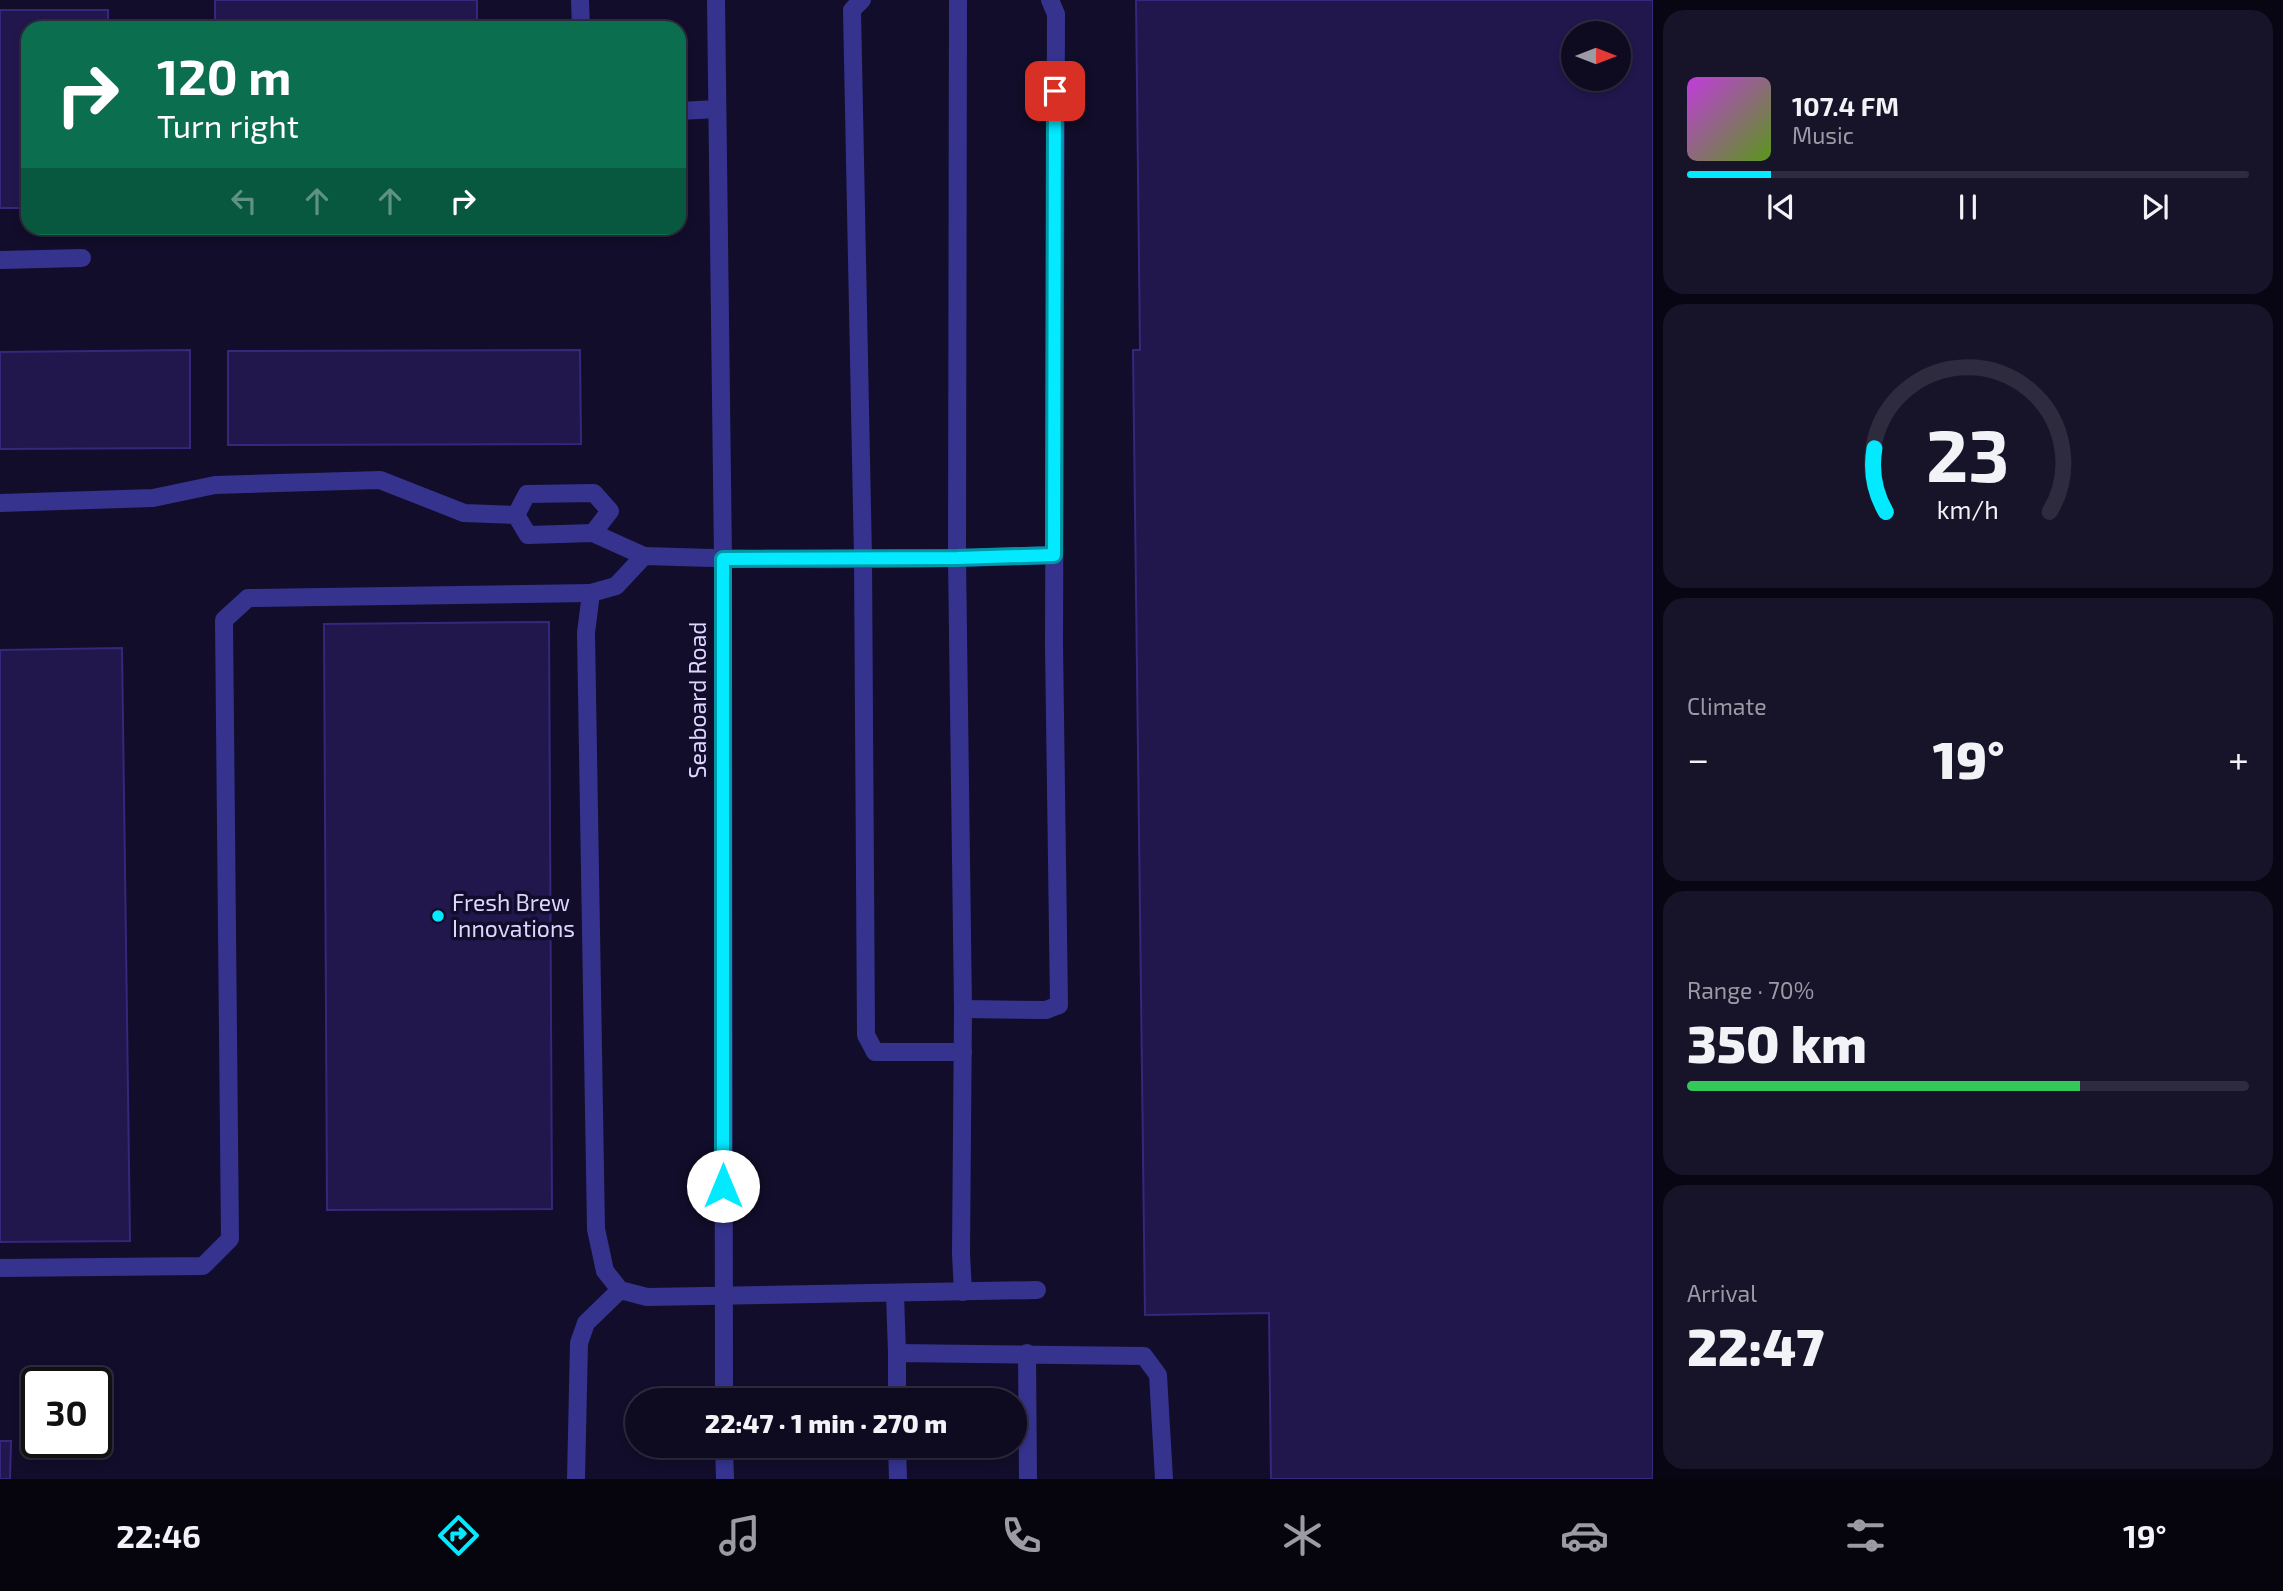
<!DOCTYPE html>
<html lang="en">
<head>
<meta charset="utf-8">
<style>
  body { margin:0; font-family:"Exo 2",sans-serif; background:#171329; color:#f1f3f6; height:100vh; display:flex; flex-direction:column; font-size:26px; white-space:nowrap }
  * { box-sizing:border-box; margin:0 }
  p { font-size:23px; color:#9b9aa5 }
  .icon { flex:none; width:38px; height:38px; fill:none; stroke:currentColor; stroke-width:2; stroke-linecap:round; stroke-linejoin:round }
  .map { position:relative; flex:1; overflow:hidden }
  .sheet { display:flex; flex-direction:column; gap:10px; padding:10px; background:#080612; width:630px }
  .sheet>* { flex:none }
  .hud { position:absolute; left:21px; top:21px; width:665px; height:214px; border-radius:21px; box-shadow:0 4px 10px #0003,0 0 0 2px #2e2b3e; background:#0b6e4f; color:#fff; overflow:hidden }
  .needle { width:46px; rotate:90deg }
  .tools { position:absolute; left:1561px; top:21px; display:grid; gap:14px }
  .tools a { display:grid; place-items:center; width:70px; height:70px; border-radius:50%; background:#0e0a20; box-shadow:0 4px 10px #0003,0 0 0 2px #2e2b3e; font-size:35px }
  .speed { position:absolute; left:21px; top:1367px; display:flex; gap:14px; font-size:35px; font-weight:700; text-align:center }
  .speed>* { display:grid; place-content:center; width:91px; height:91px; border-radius:50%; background:#0e0a20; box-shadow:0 4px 10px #0003,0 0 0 2px #2e2b3e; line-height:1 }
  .speed .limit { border:4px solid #111; border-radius:10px; background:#fff; color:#111 }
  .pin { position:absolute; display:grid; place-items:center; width:60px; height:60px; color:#fff; margin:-30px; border-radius:14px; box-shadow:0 4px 10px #0006 }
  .me { position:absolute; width:77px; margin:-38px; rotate:0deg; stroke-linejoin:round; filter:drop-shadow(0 0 5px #0008) }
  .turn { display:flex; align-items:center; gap:24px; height:147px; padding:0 21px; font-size:32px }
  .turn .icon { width:91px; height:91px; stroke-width:2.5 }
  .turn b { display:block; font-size:49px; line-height:60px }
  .lanes { display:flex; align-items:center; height:66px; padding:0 21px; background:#0003; justify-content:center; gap:35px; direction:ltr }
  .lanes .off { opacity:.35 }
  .big { font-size:52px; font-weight:800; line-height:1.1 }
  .sheet .tile { flex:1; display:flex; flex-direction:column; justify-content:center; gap:10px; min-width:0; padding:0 24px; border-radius:21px; background:#171329 }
  .sheet .dial { align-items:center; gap:0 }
  .dial svg { height:182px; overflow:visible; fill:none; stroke:#2e2b3e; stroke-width:7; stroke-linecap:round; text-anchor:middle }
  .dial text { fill:#f1f3f6; stroke:none }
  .song { display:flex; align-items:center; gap:21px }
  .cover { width:84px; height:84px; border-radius:10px; background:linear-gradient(135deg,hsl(290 70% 55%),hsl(90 70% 35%)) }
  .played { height:7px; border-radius:4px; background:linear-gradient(90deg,#03e9ff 15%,#2e2b3e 15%) }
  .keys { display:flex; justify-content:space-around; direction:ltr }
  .heat { display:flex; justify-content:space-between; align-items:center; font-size:38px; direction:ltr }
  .charge { height:10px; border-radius:5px; background:linear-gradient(90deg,#34c759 70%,#2e2b3e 0) }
  .trip { position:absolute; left:625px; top:1388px; width:402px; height:70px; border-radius:35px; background:#0e0a20; box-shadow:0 4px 10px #0003,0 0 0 2px #2e2b3e; font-weight:800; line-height:70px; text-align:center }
  .tabs { display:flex; height:112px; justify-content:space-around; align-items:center; background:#06040d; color:#9b9aa5 }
  .tabs .icon { width:49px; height:49px }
  .tabs .active { color:#03e9ff }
  .tabs b { font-size:32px; color:#f1f3f6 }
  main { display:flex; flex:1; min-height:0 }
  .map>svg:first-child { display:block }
  .building { fill:#21174d; stroke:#36277c; stroke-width:2; fill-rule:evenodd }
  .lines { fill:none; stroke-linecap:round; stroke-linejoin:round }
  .minor { stroke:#35338e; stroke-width:18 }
  .route-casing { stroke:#0297a6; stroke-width:18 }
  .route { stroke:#03e9ff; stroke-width:12 }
  .poi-dot { fill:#03e9ff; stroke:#120d2a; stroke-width:2.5 }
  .labels { text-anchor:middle; stroke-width:7; stroke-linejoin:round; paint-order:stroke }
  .street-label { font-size:23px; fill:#dbd7ff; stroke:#120d2a }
  .poi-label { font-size:23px; fill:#dbd7ff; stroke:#120d2a; text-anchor:start }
</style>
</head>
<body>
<main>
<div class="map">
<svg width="1653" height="1479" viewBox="0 0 1653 1479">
  <rect width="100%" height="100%" fill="#120d2a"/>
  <g class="building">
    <rect x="215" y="0" width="262" height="28"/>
    <path d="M1136,0H1653V1479H1271L1269,1313L1145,1315L1133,350H1140ZM1573,33H1619V79H1573Z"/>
    <path d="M0,10H108V28H28V208H0Z"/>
    <path d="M190,350V448L0,449V352Z"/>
    <path d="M580,350L581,444L228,445V351Z"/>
    <path d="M549,622L552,1209L327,1210L324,624Z"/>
    <path d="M122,648L130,1241L0,1242V650Z"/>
    <path d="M0,1441H11L10,1479H0Z"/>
  </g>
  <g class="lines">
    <g class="minor">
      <path d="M580,0L581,28"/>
      <path d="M716,0L723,559L724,1400"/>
      <path d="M862,0L852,10L863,558L866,1035L875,1052H963"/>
      <path d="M958,0L957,558L963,1009L961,1254L963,1292"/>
      <path d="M679,111L717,109"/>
      <path d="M0,260L82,258"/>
      <path d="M0,503L153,498L215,485L380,480L464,513L516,515L528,535L593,533L644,556"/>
      <path d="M516,515L527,494L594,493L610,511L593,533"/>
      <path d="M963,1009L1046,1010L1059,1005L1054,645L1056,14L1050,0"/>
      <path d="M0,1268L203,1266L230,1239L224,620L248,598L591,593"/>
      <path d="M1037,1290L647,1297L620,1290L605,1271L596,1229L586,633L591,593L616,586L644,556C780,561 917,560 1054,555"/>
      <path d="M895,1294L897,1353"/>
      <path d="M1027,1353L1028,1479"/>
      <path d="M897,1400V1353L1144,1356L1158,1375L1164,1479"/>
      <path d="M724,1446L725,1479"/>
      <path d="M897,1446L898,1479"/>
      <path d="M576,1479L579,1343L586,1323L620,1290"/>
    </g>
  </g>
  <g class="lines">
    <defs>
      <path id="route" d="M723,1186V559L957,558L1054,555L1055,91"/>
    </defs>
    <use href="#route" class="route-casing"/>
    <use href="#route" class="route"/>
  </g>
  <circle class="poi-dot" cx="438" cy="916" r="7"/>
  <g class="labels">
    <g class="street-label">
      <text transform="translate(698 700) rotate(-90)" y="8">Seaboard Road</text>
    </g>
    <g class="poi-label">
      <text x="452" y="911">Fresh Brew<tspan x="452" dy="26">Innovations</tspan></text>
    </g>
  </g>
</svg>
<div class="tools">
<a><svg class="needle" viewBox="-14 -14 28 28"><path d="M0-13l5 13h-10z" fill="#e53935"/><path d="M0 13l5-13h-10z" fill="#9b9aa5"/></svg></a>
</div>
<div class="speed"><div class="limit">30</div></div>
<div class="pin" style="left:1055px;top:91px;background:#d93025"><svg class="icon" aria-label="arrive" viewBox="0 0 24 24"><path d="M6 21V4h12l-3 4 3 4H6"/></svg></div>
<svg class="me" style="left:723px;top:1186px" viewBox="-20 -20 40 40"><circle r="19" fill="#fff"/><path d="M0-13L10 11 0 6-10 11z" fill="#03e9ff"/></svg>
<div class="trip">22:47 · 1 min · 270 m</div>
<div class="hud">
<div class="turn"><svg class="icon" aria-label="right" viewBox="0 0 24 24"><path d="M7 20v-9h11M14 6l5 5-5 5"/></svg><div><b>120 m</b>Turn right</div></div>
<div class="lanes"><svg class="icon off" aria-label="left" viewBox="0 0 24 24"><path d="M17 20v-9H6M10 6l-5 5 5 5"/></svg><svg class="icon off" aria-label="ahead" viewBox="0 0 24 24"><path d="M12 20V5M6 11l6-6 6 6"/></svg><svg class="icon off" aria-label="ahead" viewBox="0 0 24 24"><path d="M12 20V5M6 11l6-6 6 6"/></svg><svg class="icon" aria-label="right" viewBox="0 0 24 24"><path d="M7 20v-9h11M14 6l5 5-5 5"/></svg></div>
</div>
</div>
<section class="sheet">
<div class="tile">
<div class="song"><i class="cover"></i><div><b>107.4 FM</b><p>Music</p></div></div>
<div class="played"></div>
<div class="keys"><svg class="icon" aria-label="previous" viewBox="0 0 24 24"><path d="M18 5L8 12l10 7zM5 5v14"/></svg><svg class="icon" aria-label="pause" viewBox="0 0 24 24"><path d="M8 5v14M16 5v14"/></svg><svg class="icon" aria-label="next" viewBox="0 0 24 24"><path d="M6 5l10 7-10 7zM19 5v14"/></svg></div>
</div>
<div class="tile dial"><svg viewBox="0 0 100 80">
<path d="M14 69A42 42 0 1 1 86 69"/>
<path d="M14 69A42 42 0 0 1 9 41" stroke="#03e9ff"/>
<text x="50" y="56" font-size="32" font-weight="700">23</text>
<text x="50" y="72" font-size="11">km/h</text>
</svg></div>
<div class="tile"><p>Climate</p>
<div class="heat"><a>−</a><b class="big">19°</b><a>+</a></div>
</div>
<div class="tile"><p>Range · 70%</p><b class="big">350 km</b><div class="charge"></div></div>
<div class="tile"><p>Arrival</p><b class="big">22:47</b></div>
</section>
</main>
<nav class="tabs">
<b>22:46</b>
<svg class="icon active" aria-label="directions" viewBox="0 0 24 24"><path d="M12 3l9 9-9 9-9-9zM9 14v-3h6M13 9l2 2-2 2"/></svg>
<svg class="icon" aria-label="music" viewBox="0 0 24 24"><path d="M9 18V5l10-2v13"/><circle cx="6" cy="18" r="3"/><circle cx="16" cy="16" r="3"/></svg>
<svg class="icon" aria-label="phone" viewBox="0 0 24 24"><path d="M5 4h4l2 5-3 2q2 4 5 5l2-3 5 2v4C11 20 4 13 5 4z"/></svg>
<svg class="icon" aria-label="climate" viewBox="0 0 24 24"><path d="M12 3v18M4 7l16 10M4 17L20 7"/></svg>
<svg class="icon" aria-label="car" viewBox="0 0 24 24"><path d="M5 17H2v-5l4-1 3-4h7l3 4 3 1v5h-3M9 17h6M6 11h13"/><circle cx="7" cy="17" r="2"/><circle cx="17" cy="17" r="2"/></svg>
<svg class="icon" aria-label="filters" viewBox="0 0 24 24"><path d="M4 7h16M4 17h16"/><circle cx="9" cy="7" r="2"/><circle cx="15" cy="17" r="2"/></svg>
<b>19°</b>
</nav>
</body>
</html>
